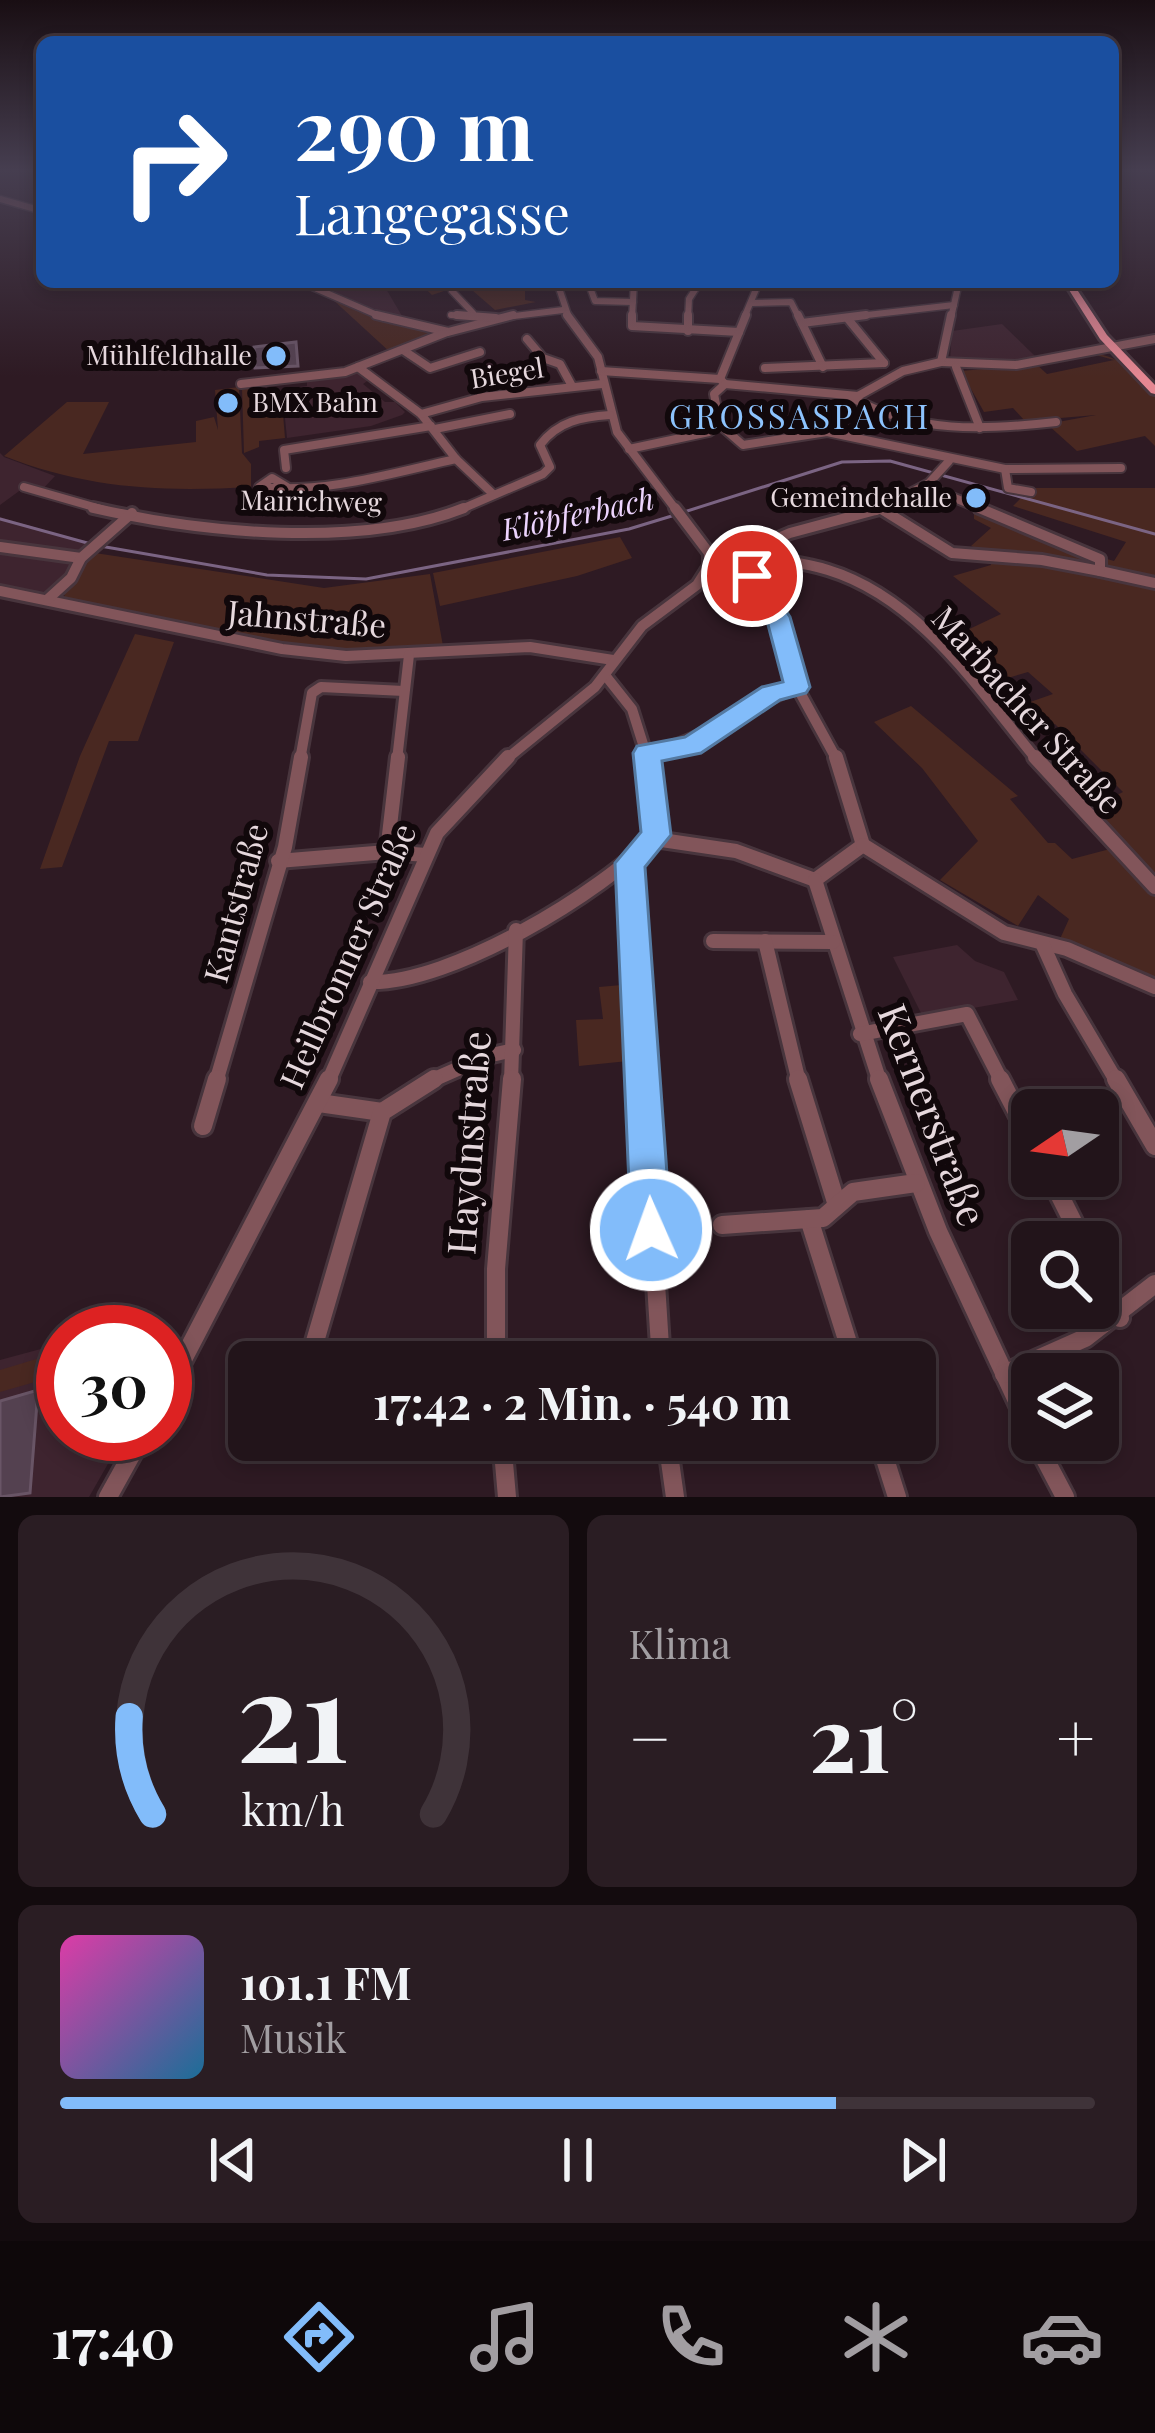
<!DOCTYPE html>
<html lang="de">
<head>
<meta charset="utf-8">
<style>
  body { margin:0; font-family:"Playfair Display",serif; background:#2a1d23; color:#f1f3f6; height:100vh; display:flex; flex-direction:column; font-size:45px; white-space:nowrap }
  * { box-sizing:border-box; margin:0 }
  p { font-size:39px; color:#a29ea2 }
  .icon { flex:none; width:66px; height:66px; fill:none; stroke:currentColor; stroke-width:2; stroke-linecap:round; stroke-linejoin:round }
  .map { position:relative; height:1497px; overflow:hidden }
  .panel { display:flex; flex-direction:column; gap:18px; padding:18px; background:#130b0e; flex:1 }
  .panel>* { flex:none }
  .banner { position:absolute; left:36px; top:36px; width:1083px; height:252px; border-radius:18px; box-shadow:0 6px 18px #0003,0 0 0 3px #3f3339; background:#1a4fa0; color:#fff; overflow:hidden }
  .needle { width:78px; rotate:257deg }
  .controls { position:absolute; left:1011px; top:1089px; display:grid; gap:24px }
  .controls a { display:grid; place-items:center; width:108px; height:108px; border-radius:18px; background:#22141a; box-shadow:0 6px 18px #0003,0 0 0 3px #3f3339; font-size:60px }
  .speed { position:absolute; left:36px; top:1305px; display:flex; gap:24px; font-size:60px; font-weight:700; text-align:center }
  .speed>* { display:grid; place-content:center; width:156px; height:156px; border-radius:50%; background:#22141a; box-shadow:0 6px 18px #0003,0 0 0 3px #3f3339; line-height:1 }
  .speed .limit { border:18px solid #d22; background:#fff; color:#111 }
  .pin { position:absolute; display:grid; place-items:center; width:102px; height:102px; color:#fff; margin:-51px; border:6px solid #fff; border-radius:50%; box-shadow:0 3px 12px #0007 }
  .me { position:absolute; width:132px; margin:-66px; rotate:358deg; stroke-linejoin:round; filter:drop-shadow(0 0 9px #0008) }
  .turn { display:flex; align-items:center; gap:42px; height:252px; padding:0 60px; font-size:54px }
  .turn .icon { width:156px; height:156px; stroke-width:2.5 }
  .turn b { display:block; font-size:84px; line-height:102px }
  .big { font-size:90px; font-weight:700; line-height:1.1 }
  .panel .card { flex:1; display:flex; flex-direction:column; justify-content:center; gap:18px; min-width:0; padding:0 42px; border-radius:18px; background:#2a1d23 }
  .panel .dial { align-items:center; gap:0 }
  .dial svg { height:312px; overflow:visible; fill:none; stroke:#3f3339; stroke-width:7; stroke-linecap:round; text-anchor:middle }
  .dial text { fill:#f1f3f6; stroke:none }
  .song { display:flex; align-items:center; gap:36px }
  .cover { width:144px; height:144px; border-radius:18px; background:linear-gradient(135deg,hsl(320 70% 55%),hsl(200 70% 35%)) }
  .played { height:12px; border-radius:6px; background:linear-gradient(90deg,#82bcfa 75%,#3f3339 75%) }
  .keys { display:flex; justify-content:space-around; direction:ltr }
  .heat { display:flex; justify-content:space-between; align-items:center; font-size:66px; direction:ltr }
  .panel .tiles { flex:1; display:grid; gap:18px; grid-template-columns:1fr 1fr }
  .card:last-child { grid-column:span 2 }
  .trip { position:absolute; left:228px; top:1341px; width:708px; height:120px; border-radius:18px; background:#22141a; box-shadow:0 6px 18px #0003,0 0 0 3px #3f3339; font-weight:700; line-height:120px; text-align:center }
  .menu { display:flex; height:192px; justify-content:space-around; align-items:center; background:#0e080a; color:#a29ea2 }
  .menu .icon { width:84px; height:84px }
  .menu .selected { color:#82bcfa }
  .menu b { font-size:54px; color:#f1f3f6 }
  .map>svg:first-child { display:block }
  .built { fill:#3e242f }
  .green { fill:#492821 }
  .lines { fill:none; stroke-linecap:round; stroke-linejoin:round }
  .stream { stroke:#7b6483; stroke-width:3 }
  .building { fill:#544150; stroke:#695566; stroke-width:3 }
  .minor-far4-casing { stroke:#48353d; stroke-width:9 }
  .minor-far3-casing { stroke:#48353d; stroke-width:12 }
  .minor-far2-casing { stroke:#48353d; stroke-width:16 }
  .minor-far1-casing { stroke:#48353d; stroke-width:20 }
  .minor-casing { stroke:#48353d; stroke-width:24 }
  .major-casing { stroke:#48353d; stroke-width:6 }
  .minor-far4 { stroke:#82555a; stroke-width:6 }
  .minor-far3 { stroke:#82555a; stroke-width:8 }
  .minor-far2 { stroke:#82555a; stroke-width:10 }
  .minor-far1 { stroke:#82555a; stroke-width:14 }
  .minor { stroke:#82555a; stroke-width:18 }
  .major { fill:#e58792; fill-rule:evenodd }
  .route { fill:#82bcfa; stroke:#547aa2; stroke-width:3 }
  .poi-dot { fill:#82bcfa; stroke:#11080b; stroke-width:4.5 }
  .labels { text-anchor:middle; stroke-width:12; stroke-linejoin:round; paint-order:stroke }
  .far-poi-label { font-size:27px; fill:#e6d8dd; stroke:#11080b; text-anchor:end }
  .far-street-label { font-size:27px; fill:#e6d8dd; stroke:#11080b }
  .far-water-label { font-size:30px; font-style:italic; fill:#edd4fe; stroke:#11080b }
  .far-quarter-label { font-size:33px; letter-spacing:3px; fill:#8dc3fd; stroke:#11080b }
  .street-label { font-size:33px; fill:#e6d8dd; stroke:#11080b }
  .near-street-label { font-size:39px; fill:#e6d8dd; stroke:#11080b }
</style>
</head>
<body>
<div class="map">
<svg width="1155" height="1497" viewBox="0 0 1155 1497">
  <rect width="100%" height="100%" fill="#2e1a23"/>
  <g class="built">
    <path d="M313,282H382L402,316L371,308Z"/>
    <path d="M1002,324L1037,358L981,367L950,360L952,331Z"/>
    <path d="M355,371L370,379L363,384L385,402H395L405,412L402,415L371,426L287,438L282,389L307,386V379Z"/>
    <path d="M0,453L4,457L55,476L40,492L26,486L0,505Z"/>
    <path d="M0,517L94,545L47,595L0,586Z"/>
    <path d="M957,945L975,961L1004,972L1018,1000L923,1017L893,957Z"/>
    <path d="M63,1343V1434H125L89,1497H0V1360Z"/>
  </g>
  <g class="green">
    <path d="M418,282H485L491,286L527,282L533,289L525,291V300L536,302L495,310L465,284L432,295Z"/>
    <path d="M330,297L381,319L438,333L391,353Z"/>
    <path d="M1091,354C1120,353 1136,376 1155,395V446L1145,436L1077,451L1047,424L1096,415L1025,421L1013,408L984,412L961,371L1036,364L1047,374L1114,360L1096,355L1044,362Z"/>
    <path d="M239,387L242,453L251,464V487C162,492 88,489 4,456L67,402H109L83,454L196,442V421L214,417L218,430L215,390Z"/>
    <path d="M250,387L251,405L282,402L285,438L259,441V447L244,453L242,388Z"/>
    <path d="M1031,488H1155V581L1106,570L1107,559L1114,561L1126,542L1013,506Z"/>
    <path d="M974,508L1095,560V567L978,549L971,546L991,528L974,519Z"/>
    <path d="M620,537L632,558L577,576L440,606L433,573Z"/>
    <path d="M95,553L324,588L430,574L443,646L328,652L232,639L65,600L64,593Z"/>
    <path d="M991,559L1155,584V879L1087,810L1123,792L1055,724L1025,734L1005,711L1053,694L1028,672L984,685L940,643L1001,614L953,576L991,565Z"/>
    <path d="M135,634L174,642L138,741H109L62,867L40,869L80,756Z"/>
    <path d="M911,706L1018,796L1010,799L1048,843H1055L1072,859L1110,849L1155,896V980L1060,939L1069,919L1038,895L1018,926L940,880L978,841L922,768L874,722Z"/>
    <path d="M633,984L638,1060L579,1066L576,1020L603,1019L599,987Z"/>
    <path d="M63,1351V1374L0,1392V1370Z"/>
  </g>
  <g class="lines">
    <g class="stream">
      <path d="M684,512L842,462L890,461L1155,534"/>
      <path d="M0,519L91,544"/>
      <path d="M100,546L267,575L366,579L629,529L675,515"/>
    </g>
  </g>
  <g class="building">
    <path d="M296,342L298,366L255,368L254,347Z"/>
    <path d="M38,1390L30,1493L0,1497V1401Z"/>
  </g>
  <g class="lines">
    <defs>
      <g id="minor-far4">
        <path d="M0,199L42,211"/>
        <path d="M301,282L384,318"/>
        <path d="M557,282L569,318"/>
        <path d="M588,282L595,301L633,302"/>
        <path d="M452,291L473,313"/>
        <path d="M752,303L791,302L799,318"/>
        <path d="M451,315L496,318"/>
        <path d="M498,318L563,310"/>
        <path d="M632,318L634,282"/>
        <path d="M688,318L689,299L700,282"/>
        <path d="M744,318L759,282"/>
        <path d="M841,318L954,305"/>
        <path d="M951,318L959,282"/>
      </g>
      <g id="minor-far3">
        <path d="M376,315L448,332L513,315"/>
        <path d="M457,315L496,318"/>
        <path d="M567,315L598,357L617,432L677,511"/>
        <path d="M632,315V326L739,332"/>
        <path d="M798,315L823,367"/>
        <path d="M848,319L884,363"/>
        <path d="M802,323L866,315"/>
        <path d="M688,331V315"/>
        <path d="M527,339L543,358L560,364L572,386"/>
        <path d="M403,350L430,368L480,352"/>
        <path d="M941,362L1016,365L1155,339"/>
        <path d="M941,362L951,315"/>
        <path d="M358,367L421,414L456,459L493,494"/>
        <path d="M956,367L980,428"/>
        <path d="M765,368L884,363"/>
        <path d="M601,371L720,379L725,384"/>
        <path d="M720,379L746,315"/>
        <path d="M241,384L345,372L447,332"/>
        <path d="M851,397C915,434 985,430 1056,422"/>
        <path d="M421,414L482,397L602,384"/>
        <path d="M720,425L743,445L827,432L1005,469L1121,468"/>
        <path d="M720,425L714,394L725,384L858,396L903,371L941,362"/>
        <path d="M435,429L510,414"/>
        <path d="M629,449L709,432L720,425"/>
        <path d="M286,468L284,450L431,426"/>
        <path d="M1005,469L1008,488L1031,492"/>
        <path d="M24,487L108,511"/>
        <path d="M287,487L272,478L259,487C325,494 392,473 456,459"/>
        <path d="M928,487L986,511"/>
        <path d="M457,511L543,474L550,467L540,445C558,421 582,417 610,415"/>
        <path d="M876,511L929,483L949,461"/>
      </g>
      <g id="minor-far2">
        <path d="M93,508C202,533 360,549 464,508"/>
        <path d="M675,508L709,553"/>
        <path d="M979,508L1100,559V571L1155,583"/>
        <path d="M883,510L952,553L1042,560L1100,571"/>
        <path d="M0,547L81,558"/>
        <path d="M709,553C748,559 790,558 828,570C920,598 979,690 1037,760"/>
        <path d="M734,557L790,533L883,508"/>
        <path d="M744,558L774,606L797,687L837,760"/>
        <path d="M0,591L282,649L346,656L530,647L613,660"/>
        <path d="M48,599L71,578L81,558L132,513"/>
        <path d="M605,675L632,709L648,760"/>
        <path d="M647,753C703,744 744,705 797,687"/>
        <path d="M300,760L312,693L321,687L404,691"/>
        <path d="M397,760L409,655"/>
        <path d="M505,760L595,687L642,626L697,585L709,566V553"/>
      </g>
      <g id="minor-far1">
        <path d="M1035,757L1155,887"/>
        <path d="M655,839L736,851L815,880L863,845L836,757"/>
        <path d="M863,845L1004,933L1067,949L1155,987"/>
        <path d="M387,852L398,757"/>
        <path d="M278,861L387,852L426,855"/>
        <path d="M630,863L644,1082"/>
        <path d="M815,880L880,1082"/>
        <path d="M713,941L833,942"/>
        <path d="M765,941L799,1082"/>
        <path d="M1042,943L1065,994L1117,1082"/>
        <path d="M370,982C450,984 602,893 656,835L648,757"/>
        <path d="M860,1034L967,1014L1002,1082"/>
        <path d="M216,1082L285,847L301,757"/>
        <path d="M328,1082L437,833L508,757"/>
        <path d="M428,1082L487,1056L514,1050"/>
        <path d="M511,1082L516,930"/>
      </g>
      <g id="minor">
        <path d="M643,1079L661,1362"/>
        <path d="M798,1079L836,1202"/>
        <path d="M879,1079L938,1231L1032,1433"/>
        <path d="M1000,1079L1032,1141"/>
        <path d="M1116,1079L1155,1146"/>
        <path d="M319,1103L382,1112"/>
        <path d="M203,1126L217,1079"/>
        <path d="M1050,1176L1083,1242"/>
        <path d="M809,1219L854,1362"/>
        <path d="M722,1225L823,1218L853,1192L916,1183"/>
        <path d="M1098,1274L1120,1318"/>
        <path d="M309,1362L382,1112L434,1079"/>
        <path d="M496,1362V1269L512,1079"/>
        <path d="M1004,1374L1085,1338L1155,1284"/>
        <path d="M165,1394L329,1079"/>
        <path d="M502,1440L507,1497"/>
        <path d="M667,1440L675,1497"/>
        <path d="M879,1440L897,1497"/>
        <path d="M1035,1440L1065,1497"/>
        <path d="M108,1497L143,1434"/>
      </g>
      <path id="major" d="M1064,282H1072L1107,335L1155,385V394L1151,393L1100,339Z"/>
    </defs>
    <use href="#minor-far4" class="minor-far4-casing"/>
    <use href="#minor-far3" class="minor-far3-casing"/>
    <use href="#minor-far2" class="minor-far2-casing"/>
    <use href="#minor-far1" class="minor-far1-casing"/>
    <use href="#minor" class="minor-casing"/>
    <use href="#major" class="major-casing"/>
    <use href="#minor-far4" class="minor-far4"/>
    <use href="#minor-far3" class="minor-far3"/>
    <use href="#minor-far2" class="minor-far2"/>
    <use href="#minor-far1" class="minor-far1"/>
    <use href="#minor" class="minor"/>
    <use href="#major" class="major"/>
  </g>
  <linearGradient id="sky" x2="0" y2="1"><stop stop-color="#190e13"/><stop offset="0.45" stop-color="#463e50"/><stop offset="1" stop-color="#463e50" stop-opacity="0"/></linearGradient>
  <rect width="1155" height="377" fill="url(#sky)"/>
  <path class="route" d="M752,569L760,571L790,617L810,687L806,693L780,700L701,753L662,761L671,835L645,867L671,1230L665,1244L651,1250L637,1244L631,1230L615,863L641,832L633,753L637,746L685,737L762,687L783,682L766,617L741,576Z"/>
  <g class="poi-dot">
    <circle cx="276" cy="356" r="12"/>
    <circle cx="228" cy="403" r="12"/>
    <circle cx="976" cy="498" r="12"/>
  </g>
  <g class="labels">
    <g class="far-poi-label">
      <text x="252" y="365">Mühlfeldhalle</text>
      <text x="252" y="412" text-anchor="start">BMX Bahn</text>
      <text x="952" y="507">Gemeindehalle</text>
    </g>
    <g class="far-street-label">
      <text transform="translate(507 374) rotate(-9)" y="9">Biegel</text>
      <text transform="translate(311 502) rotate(1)" y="9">Mairichweg</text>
    </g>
    <g class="far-water-label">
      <text transform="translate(578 515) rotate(-12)" y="10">Klöpferbach</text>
    </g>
    <g class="far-quarter-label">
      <text x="800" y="429">GROSSASPACH</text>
    </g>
    <g class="street-label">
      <text transform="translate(307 619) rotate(5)" y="12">Jahnstraße</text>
      <text transform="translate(1027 710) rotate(48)" y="12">Marbacher Straße</text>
      <text transform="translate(236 903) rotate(-75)" y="12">Kantstraße</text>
      <text transform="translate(348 956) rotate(-66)" y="12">Heilbronner Straße</text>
    </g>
    <g class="near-street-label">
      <text transform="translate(932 1115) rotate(69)" y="14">Kernerstraße</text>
      <text transform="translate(469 1143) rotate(-86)" y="14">Haydnstraße</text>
    </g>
  </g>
</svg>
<div class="controls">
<a><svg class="needle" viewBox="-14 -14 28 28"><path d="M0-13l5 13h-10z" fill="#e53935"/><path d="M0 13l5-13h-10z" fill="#a29ea2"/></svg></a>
<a><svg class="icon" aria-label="search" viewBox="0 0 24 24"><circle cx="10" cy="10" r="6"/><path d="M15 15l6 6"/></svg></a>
<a><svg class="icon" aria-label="layers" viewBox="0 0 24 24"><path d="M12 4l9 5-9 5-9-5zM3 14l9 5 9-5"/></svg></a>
</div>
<div class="speed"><div class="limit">30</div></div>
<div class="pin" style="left:752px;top:576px;background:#d93025"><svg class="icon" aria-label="arrive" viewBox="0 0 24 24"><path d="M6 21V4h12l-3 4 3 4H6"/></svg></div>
<svg class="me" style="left:651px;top:1230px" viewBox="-20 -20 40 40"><circle r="17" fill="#82bcfa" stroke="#fff" stroke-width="3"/><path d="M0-11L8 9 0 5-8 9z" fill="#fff"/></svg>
<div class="trip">17:42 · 2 Min. · 540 m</div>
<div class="banner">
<div class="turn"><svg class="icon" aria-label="right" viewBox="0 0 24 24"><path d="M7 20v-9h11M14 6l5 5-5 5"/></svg><div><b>290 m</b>Langegasse</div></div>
</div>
</div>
<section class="panel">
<div class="tiles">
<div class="card dial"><svg viewBox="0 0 100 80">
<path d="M14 69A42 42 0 1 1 86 69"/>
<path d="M14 69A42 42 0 0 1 8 44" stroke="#82bcfa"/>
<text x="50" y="56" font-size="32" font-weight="700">21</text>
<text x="50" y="72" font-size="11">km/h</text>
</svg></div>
<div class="card"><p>Klima</p>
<div class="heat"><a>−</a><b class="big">21°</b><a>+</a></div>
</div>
<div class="card">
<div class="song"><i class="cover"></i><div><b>101.1 FM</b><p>Musik</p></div></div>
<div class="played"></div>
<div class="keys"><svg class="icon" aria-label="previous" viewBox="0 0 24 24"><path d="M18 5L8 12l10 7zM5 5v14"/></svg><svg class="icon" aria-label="pause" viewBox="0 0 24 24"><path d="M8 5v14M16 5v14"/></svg><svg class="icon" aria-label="next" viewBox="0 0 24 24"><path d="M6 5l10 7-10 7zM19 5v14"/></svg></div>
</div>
</div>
</section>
<nav class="menu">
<b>17:40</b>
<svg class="icon selected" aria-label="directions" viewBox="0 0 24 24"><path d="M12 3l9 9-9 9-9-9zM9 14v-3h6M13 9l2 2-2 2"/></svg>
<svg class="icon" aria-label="music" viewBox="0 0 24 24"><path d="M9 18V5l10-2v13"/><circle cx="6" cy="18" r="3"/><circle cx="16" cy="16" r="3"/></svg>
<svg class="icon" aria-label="phone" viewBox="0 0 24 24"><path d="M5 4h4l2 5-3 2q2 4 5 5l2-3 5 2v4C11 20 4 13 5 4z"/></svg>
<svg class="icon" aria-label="climate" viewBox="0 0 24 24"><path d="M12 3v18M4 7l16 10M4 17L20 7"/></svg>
<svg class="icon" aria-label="car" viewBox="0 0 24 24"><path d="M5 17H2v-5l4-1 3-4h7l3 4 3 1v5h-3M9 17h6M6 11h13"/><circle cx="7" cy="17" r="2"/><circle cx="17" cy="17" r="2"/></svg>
</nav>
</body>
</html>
